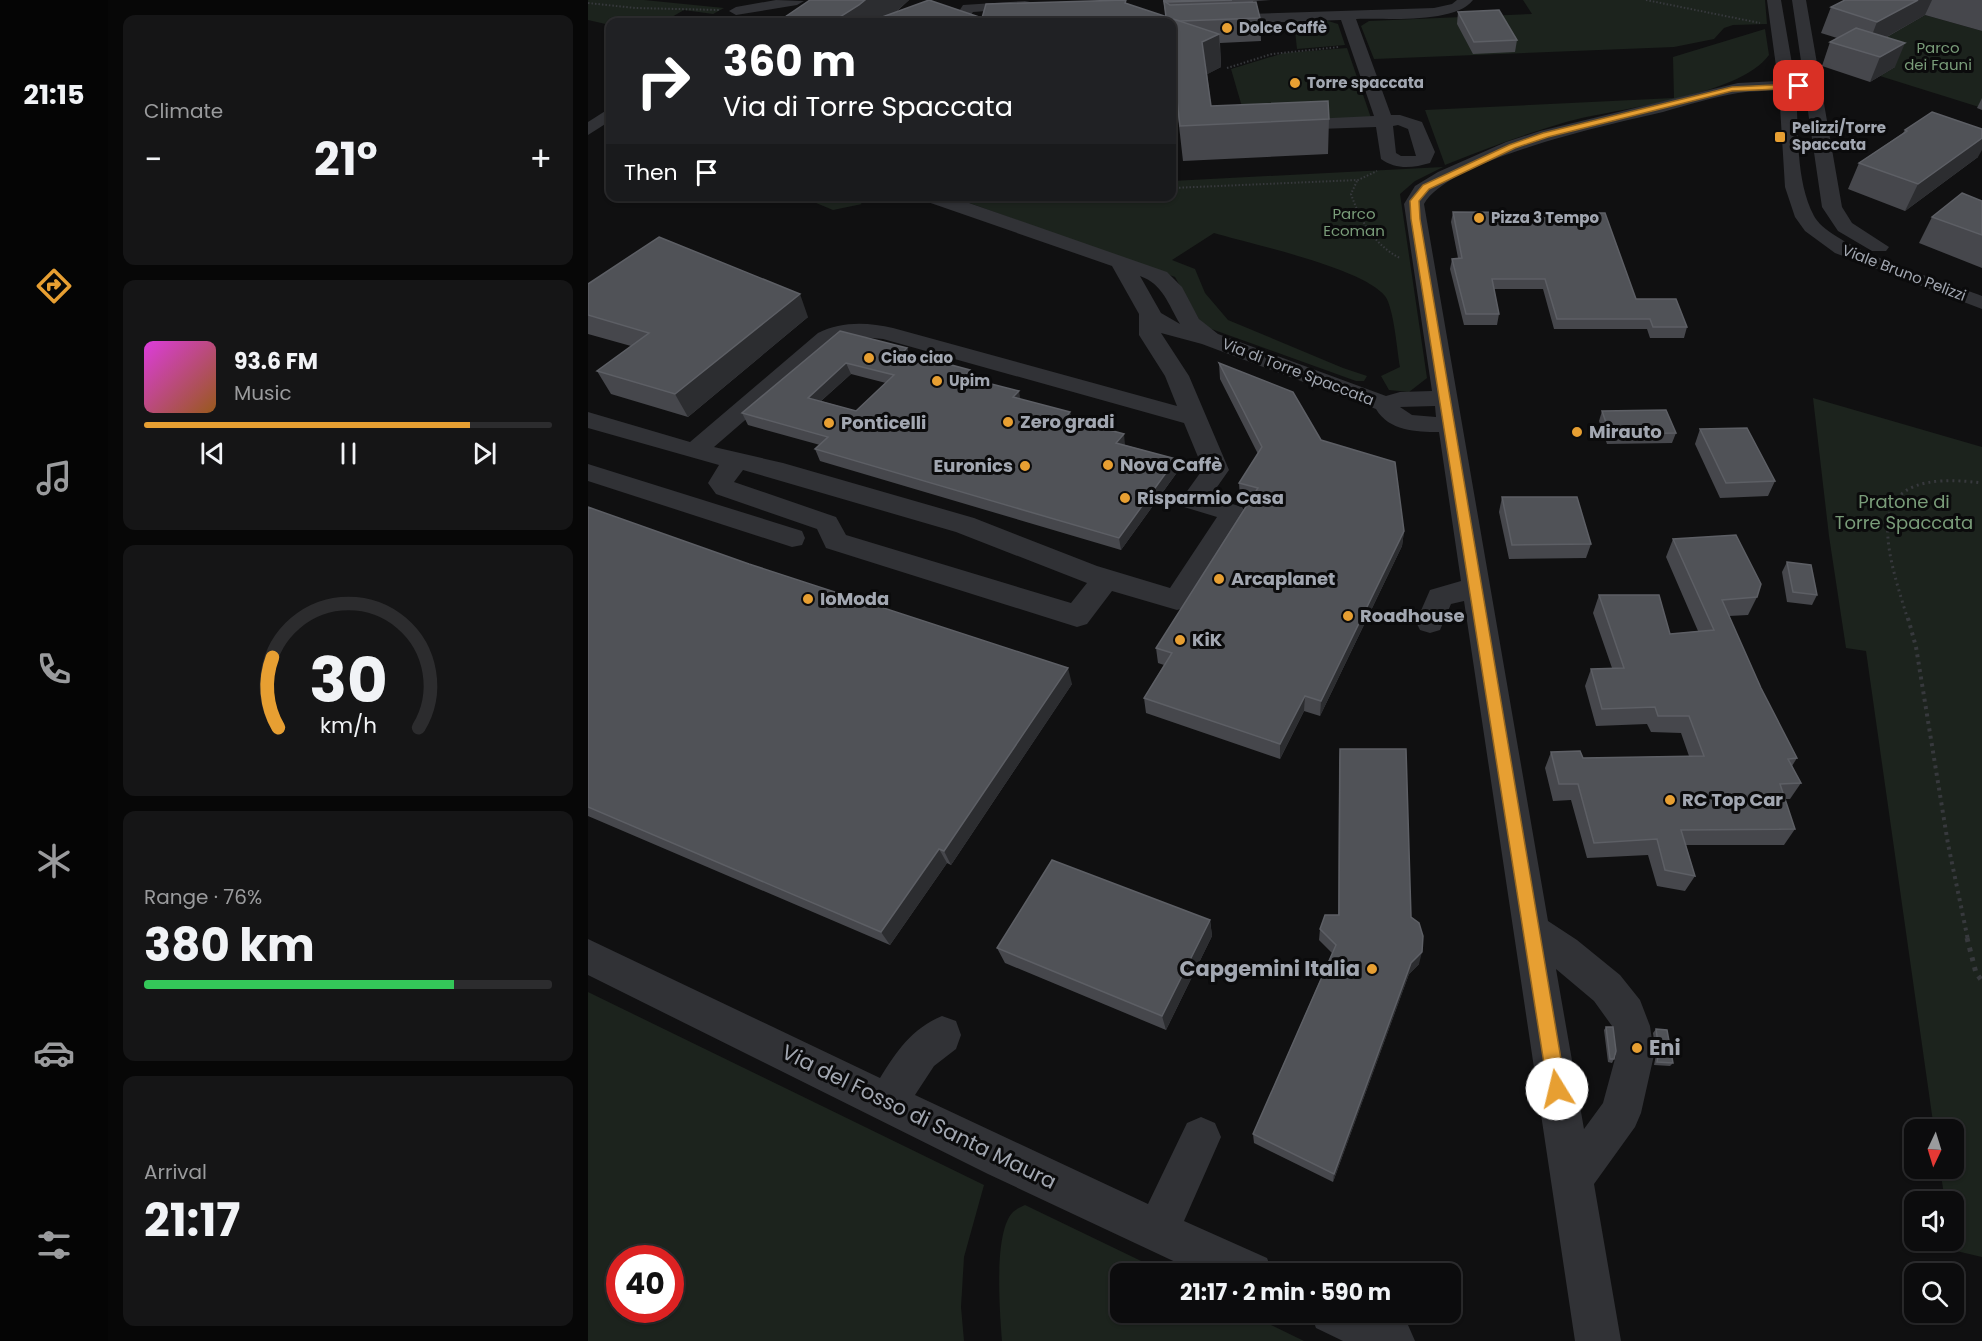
<!DOCTYPE html>
<html lang="en">
<head>
<meta charset="utf-8">
<style>
  body { margin:0; font-family:Poppins,sans-serif; background:#151516; color:#f1f3f6; height:100vh; display:flex; flex-direction:column; font-size:22px; white-space:nowrap }
  * { box-sizing:border-box; margin:0 }
  p { font-size:20px; color:#9a9b9d }
  .icon { flex:none; width:33px; height:33px; fill:none; stroke:currentColor; stroke-width:2; stroke-linecap:round; stroke-linejoin:round }
  .map { position:relative; flex:1; overflow:hidden }
  .details { display:flex; flex-direction:column; gap:15px; padding:15px; background:#070707; width:480px }
  .details>* { flex:none }
  .top-card { position:absolute; left:18px; top:18px; width:570px; height:183px; border-radius:12px; box-shadow:0 2px 4px #0004,0 0 0 2px #2c2c2e; background:#202124; color:#fff; overflow:hidden }
  .needle { width:39px; rotate:184deg }
  .fabs { position:absolute; left:1316px; top:1119px; display:grid; gap:12px }
  .fabs a { display:grid; place-items:center; width:60px; height:60px; border-radius:12px; background:#0c0c0d; box-shadow:0 2px 4px #0004,0 0 0 2px #2c2c2e; font-size:30px }
  .speed { position:absolute; left:18px; top:1245px; display:flex; gap:12px; font-size:30px; font-weight:700; text-align:center }
  .speed>* { display:grid; place-content:center; width:78px; height:78px; border-radius:50%; background:#0c0c0d; box-shadow:0 2px 4px #0004,0 0 0 2px #2c2c2e; line-height:1 }
  .speed .limit { border:9px solid #d22; background:#fff; color:#111 }
  .pin { position:absolute; display:grid; place-items:center; width:51px; height:51px; color:#fff; margin:-26px; border-radius:12px; box-shadow:0 3px 9px #0006 }
  .me { position:absolute; width:66px; margin:-33px; rotate:351deg; stroke-linejoin:round; filter:drop-shadow(0 0 4px #0008) }
  .turn { display:flex; align-items:center; gap:21px; height:126px; padding:0 18px; font-size:27px }
  .turn .icon { width:78px; height:78px; stroke-width:2.5 }
  .turn b { display:block; font-size:42px; line-height:51px }
  .then { display:flex; align-items:center; height:57px; padding:0 18px; background:#0003; gap:12px; font-size:22px }
  .big { font-size:45px; font-weight:700; line-height:1.1 }
  .details .card { flex:1; display:flex; flex-direction:column; justify-content:center; gap:9px; min-width:0; padding:0 21px; border-radius:12px; background:#151516 }
  .details .dial { align-items:center; gap:0 }
  .dial svg { height:156px; overflow:visible; fill:none; stroke:#2c2c2e; stroke-width:7; stroke-linecap:round; text-anchor:middle }
  .dial text { fill:#f1f3f6; stroke:none }
  .song { display:flex; align-items:center; gap:18px }
  .cover { width:72px; height:72px; border-radius:9px; background:linear-gradient(135deg,hsl(300 70% 55%),hsl(30 70% 35%)) }
  .played { height:6px; border-radius:3px; background:linear-gradient(90deg,#e79f32 80%,#2c2c2e 80%) }
  .keys { display:flex; justify-content:space-around; direction:ltr }
  .heat { display:flex; justify-content:space-between; align-items:center; font-size:33px; direction:ltr }
  .charge { height:9px; border-radius:4px; background:linear-gradient(90deg,#34c759 76%,#2c2c2e 0) }
  .trip { position:absolute; left:522px; top:1263px; width:351px; height:60px; border-radius:12px; background:#0c0c0d; box-shadow:0 2px 4px #0004,0 0 0 2px #2c2c2e; font-weight:700; line-height:60px; text-align:center }
  main { display:flex; flex:1; min-height:0 }
  .tab-bar { display:flex; flex-direction:column; width:108px; justify-content:space-around; align-items:center; background:#050505; color:#9a9b9d }
  .tab-bar .icon { width:42px; height:42px }
  .tab-bar .active { color:#e79f32 }
  .tab-bar b { font-size:27px; color:#f1f3f6 }
  .map>svg:first-child { display:block }
  .green { fill:#1c231d; fill-rule:evenodd }
  .lines { fill:none; stroke-linecap:round; stroke-linejoin:round }
  .path-far3 { stroke:#37393d; stroke-width:2; stroke-dasharray:1.5 2; stroke-linecap:butt }
  .path-far2 { stroke:#37393d; stroke-width:3; stroke-dasharray:2 4; stroke-linecap:butt }
  .path-far1 { stroke:#37393d; stroke-width:4; stroke-dasharray:3 4.5; stroke-linecap:butt }
  .path { stroke:#37393d; stroke-width:5; stroke-dasharray:4 6; stroke-linecap:butt }
  .minor { fill:#313236; fill-rule:evenodd }
  .wall { fill:#46474c; fill-rule:evenodd }
  .shaded-wall { fill:#2c2d30 }
  .building { fill:#505257; stroke:#5d5f65; stroke-width:1.5; fill-rule:evenodd }
  .route { fill:#e79f32; stroke:#966720; stroke-width:1.5 }
  .poi-dot { fill:#e79f32; stroke:#0b0b0c; stroke-width:2 }
  .labels { text-anchor:middle; stroke-width:6; stroke-linejoin:round; paint-order:stroke }
  .far-poi-label { font-size:15px; font-weight:bold; fill:#a2a7b1; stroke:#0b0b0c; text-anchor:start }
  .far-park-label { font-size:15px; fill:#799c79; stroke:#0b0b0c }
  .far-street-label { font-size:15px; fill:#a2a7b1; stroke:#0b0b0c }
  .poi-label { font-size:18px; font-weight:bold; fill:#a2a7b1; stroke:#0b0b0c; text-anchor:start }
  .park-label { font-size:18px; fill:#799c79; stroke:#0b0b0c }
  .near-poi-label { font-size:21px; font-weight:bold; fill:#a2a7b1; stroke:#0b0b0c; text-anchor:end }
  .near-street-label { font-size:21px; fill:#a2a7b1; stroke:#0b0b0c }
</style>
</head>
<body>
<main>
<nav class="tab-bar">
<b>21:15</b>
<svg class="icon active" aria-label="directions" viewBox="0 0 24 24"><path d="M12 3l9 9-9 9-9-9zM9 14v-3h6M13 9l2 2-2 2"/></svg>
<svg class="icon" aria-label="music" viewBox="0 0 24 24"><path d="M9 18V5l10-2v13"/><circle cx="6" cy="18" r="3"/><circle cx="16" cy="16" r="3"/></svg>
<svg class="icon" aria-label="phone" viewBox="0 0 24 24"><path d="M5 4h4l2 5-3 2q2 4 5 5l2-3 5 2v4C11 20 4 13 5 4z"/></svg>
<svg class="icon" aria-label="climate" viewBox="0 0 24 24"><path d="M12 3v18M4 7l16 10M4 17L20 7"/></svg>
<svg class="icon" aria-label="car" viewBox="0 0 24 24"><path d="M5 17H2v-5l4-1 3-4h7l3 4 3 1v5h-3M9 17h6M6 11h13"/><circle cx="7" cy="17" r="2"/><circle cx="17" cy="17" r="2"/></svg>
<svg class="icon" aria-label="filters" viewBox="0 0 24 24"><path d="M4 7h16M4 17h16"/><circle cx="9" cy="7" r="2"/><circle cx="15" cy="17" r="2"/></svg>
</nav>
<section class="details">
<div class="card"><p>Climate</p>
<div class="heat"><a>−</a><b class="big">21°</b><a>+</a></div>
</div>
<div class="card">
<div class="song"><i class="cover"></i><div><b>93.6 FM</b><p>Music</p></div></div>
<div class="played"></div>
<div class="keys"><svg class="icon" aria-label="previous" viewBox="0 0 24 24"><path d="M18 5L8 12l10 7zM5 5v14"/></svg><svg class="icon" aria-label="pause" viewBox="0 0 24 24"><path d="M8 5v14M16 5v14"/></svg><svg class="icon" aria-label="next" viewBox="0 0 24 24"><path d="M6 5l10 7-10 7zM19 5v14"/></svg></div>
</div>
<div class="card dial"><svg viewBox="0 0 100 80">
<path d="M14 69A42 42 0 1 1 86 69"/>
<path d="M14 69A42 42 0 0 1 11 33" stroke="#e79f32"/>
<text x="50" y="56" font-size="32" font-weight="700">30</text>
<text x="50" y="72" font-size="11">km/h</text>
</svg></div>
<div class="card"><p>Range · 76%</p><b class="big">380 km</b><div class="charge"></div></div>
<div class="card"><p>Arrival</p><b class="big">21:17</b></div>
</section>
<div class="map">
<svg width="1394" height="1341" viewBox="0 0 1394 1341">
  <rect width="100%" height="100%" fill="#101011"/>
  <g class="green">
    <path d="M0,0H56L136,8L125,14L96,10L75,22H22V25L0,20Z"/>
    <path d="M935,0H1177L1179,24L1145,25L1136,28L1126,39L1086,47L786,59L773,26L781,21L944,14Z"/>
    <path d="M1337,15L1394,31V105L1391,107L1292,76L1307,67L1268,54Z"/>
    <path d="M737,20L750,24L757,45L709,49L706,21Z"/>
    <path d="M1177,29L1181,55C1151,97 1028,108 978,122C937,134 897,149 857,165L837,110L1086,98L1085,57Z"/>
    <path d="M759,48L783,118L659,124L643,69L696,53Z"/>
    <path d="M855,167L827,181L812,194L839,378L821,392L801,390L793,376L812,367C809,351 806,308 797,296C775,268 663,244 626,233L584,260L607,269L617,293L640,320L755,368L779,376L776,381H768L615,326L587,277L365,197L584,196V181Z"/>
    <path d="M169,197H279L271,202L274,204L245,210L221,200L204,197L176,200Z"/>
    <path d="M1225,398L1394,447V1257L1364,1250L1365,1202L1357,1201L1352,1169L1365,1168V1130L1346,1129L1278,651L1258,648L1241,536Z"/>
    <path d="M0,992L396,1185L376,1257L373,1307L376,1341H0ZM32,1258H82V1310H32Z"/>
    <path d="M437,1205L578,1273L532,1274V1312L658,1313L716,1341H414C412,1314 405,1232 425,1212C428,1209 433,1207 437,1205Z"/>
  </g>
  <g class="lines">
    <g class="path-far3">
      <path d="M1058,0L1172,23"/>
      <path d="M0,3L47,8L131,10"/>
      <path d="M639,68L684,54L751,47"/>
      <path d="M769,181L763,194C772,220 786,245 812,258"/>
      <path d="M584,188L770,180L789,171"/>
    </g>
    <path class="path-far2" d="M1320,620C1294,537 1272,467 1394,483"/>
    <path class="path-far1" d="M1320,618L1328,647L1360,844L1380,940"/>
    <path class="path" d="M1379,938L1388,973L1394,981"/>
    <g class="minor">
      <path d="M188,0L216,1L209,5L148,15L141,11L148,7Z"/>
      <path d="M869,0H885C867,24 798,18 768,19L803,115H812L834,122L847,152L842,163C825,168 808,170 793,159L788,127L702,130L693,125L702,120L786,116L753,20L584,26V22H558L566,17L846,8L864,4ZM810,125L820,129L828,156H813L808,153L805,126Z"/>
      <path d="M1179,0H1193L1207,81H1216L1204,0H1218L1254,207L1264,223L1301,247L1298,251H1284L1250,231L1234,207L1217,91H1208C1211,132 1207,179 1226,216C1243,248 1358,282 1394,296V309L1247,253L1217,231L1207,217L1197,187L1191,90C1178,91 1163,91 1150,93C1125,97 1099,105 1075,112C1023,124 861,159 836,204L960,921L989,940L1032,975L1052,1000L1062,1026L1066,1055L1053,1113L1047,1127L1006,1184L1033,1341H987L876,601L863,604L852,630L842,633L832,630L828,622L842,590L873,581L851,432C828,432 801,431 788,409L614,344L573,333L601,376L641,470L622,497L654,507L658,513L599,607L589,610L524,591L499,624L489,627L238,548L229,529L128,494L120,483L131,465L0,428V412L102,442L230,333C253,321 280,322 305,328L589,406L577,376L551,335V314L524,266L334,200L332,196H361L579,272L594,287L611,319L630,334L798,396L812,392L844,391L816,204L827,186L850,172L918,142L952,131L1150,83L1190,81ZM552,276C575,284 580,304 592,324L573,313ZM274,337L295,339L596,423L615,469L592,501L596,507L629,517L582,588L509,566L386,518L195,463L126,447L246,343L256,338ZM847,406L848,417L824,415L812,407ZM155,470L368,532L499,583L483,603L258,535L248,517L146,482ZM968,969L1006,1001L1024,1026L1028,1055L1015,1103L996,1129Z"/>
      <path d="M437,1L442,2L444,5L442,8L385,12L377,22H368L366,19L375,5Z"/>
      <path d="M22,108V121L0,135V122Z"/>
      <path d="M0,464L214,531L217,538L214,545L204,547L0,481Z"/>
      <path d="M0,939L292,1078C309,1051 323,1029 354,1016L368,1021L373,1035L368,1049L346,1066L327,1095L560,1204L599,1123L613,1117L627,1123L633,1137L596,1221L679,1258L685,1274H613L400,1174L0,975Z"/>
      <path d="M722,1312H794L820,1325L827,1341H755L728,1328Z"/>
    </g>
  </g>
  <g class="wall">
    <path d="M222,0H321L308,12L394,18L539,4L578,17L575,0H683L665,1L672,18L673,41L632,43L633,67L619,74L623,106L741,119L740,154L595,161L590,117H584V22H299V20L296,22H198L197,17Z"/>
    <path d="M1257,0H1394V31L1337,15L1299,37L1307,67L1282,82L1234,66L1242,42L1249,38L1233,33L1243,7Z"/>
    <path d="M870,12L929,40L927,52L885,54L869,24Z"/>
    <path d="M1394,98V110L1389,108Z"/>
    <path d="M1317,130L1390,157L1317,211L1260,189L1271,163L1315,133Z"/>
    <path d="M1394,201V268L1331,243L1344,217Z"/>
    <path d="M865,212L1048,299L1099,327L1096,338H1062L1059,329H966L955,289H906L911,314L909,325H876L862,269L864,259L870,258L863,222Z"/>
    <path d="M0,284L220,317L100,417L23,394L9,371L43,346L0,334Z"/>
    <path d="M252,331L319,348L321,354L432,399L482,412L483,420L537,445L588,459L590,471L533,550L232,461L227,449L232,445L160,425L154,413ZM263,374L298,383L268,411L233,401Z"/>
    <path d="M631,363L733,440L816,531L814,546L732,716L716,711L692,759L558,713L556,698L576,665L570,663L568,648L661,501L652,499L651,483L670,454L632,379Z"/>
    <path d="M1014,411L1088,433L1084,443L1019,444L1011,421Z"/>
    <path d="M1112,429L1187,481L1180,496L1132,498L1107,444Z"/>
    <path d="M914,497L1003,544L998,558L921,559L911,512Z"/>
    <path d="M0,507L484,684L363,865L359,863L302,945L0,816Z"/>
    <path d="M1085,539L1169,597L1160,615L1141,616L1173,688L1209,758L1204,766L1213,783L1202,799H1197L1207,829L1196,845H1098L1107,876L1097,891L1069,886L1060,855L999,858L983,800L965,801L957,768L963,752L995,758L1101,756L1093,733L1063,732L1059,724L1008,726L997,686L1003,669L1024,668L1005,613L1011,595L1082,634L1110,631L1078,557Z"/>
    <path d="M1199,562L1229,595L1224,605L1199,602L1194,572Z"/>
    <path d="M752,749L823,917L831,964L821,974L745,1182L666,1143L665,1134L744,953L731,940L732,929L750,915L751,763Z"/>
    <path d="M622,920L624,936L578,1030L417,963L409,948Z"/>
    <path d="M1018,1027L1026,1059L1024,1063L1020,1062L1016,1030Z"/>
    <path d="M1068,1029L1085,1063L1082,1066L1066,1065L1068,1055L1065,1033Z"/>
  </g>
  <g class="shaded-wall">
    <path d="M277,0H321L302,17L297,16L299,20L296,22H244Z"/>
    <path d="M1330,0H1344L1337,15L1279,48L1289,22Z"/>
    <path d="M631,34L633,67L616,76L614,42Z"/>
    <path d="M1317,43L1307,67L1282,82L1292,57Z"/>
    <path d="M1394,138V150L1390,157L1317,211L1330,184Z"/>
    <path d="M212,294L220,317L100,417L87,394Z"/>
    <path d="M319,348L323,359L315,352Z"/>
    <path d="M258,363L263,374L224,409L220,398Z"/>
    <path d="M382,370L386,381L376,377Z"/>
    <path d="M431,391L433,403L425,397Z"/>
    <path d="M482,412L484,424L477,418Z"/>
    <path d="M536,434L537,445L528,443Z"/>
    <path d="M588,459L590,471L533,550L531,538Z"/>
    <path d="M816,531L814,546L732,716L733,701Z"/>
    <path d="M480,668L484,684L363,865L356,851Z"/>
    <path d="M717,696L716,711L692,759V744Z"/>
    <path d="M351,849L359,863L302,945L293,932Z"/>
    <path d="M622,920L624,936L578,1030L574,1016Z"/>
    <path d="M834,952L831,964L821,974L745,1182L746,1174L823,963Z"/>
  </g>
  <g class="building">
    <path d="M222,0H277L271,5L244,22H235L197,17Z"/>
    <path d="M341,0L394,18L398,4L538,0L537,3L631,34L614,42L623,106L740,101L741,119L592,126L587,82L584,83V22H315L297,16Z"/>
    <path d="M576,0H644L578,2L576,1V2Z"/>
    <path d="M1257,0H1330L1289,22L1243,7Z"/>
    <path d="M576,1L582,5L668,2L672,18L592,21L578,17Z"/>
    <path d="M911,10L929,40L886,42L870,12Z"/>
    <path d="M1268,28L1317,43L1292,57L1242,42Z"/>
    <path d="M1344,112L1394,129V138L1330,184L1271,163L1319,131L1317,130Z"/>
    <path d="M1374,193L1394,201V235L1344,217Z"/>
    <path d="M865,212L1017,213L1048,299H1088L1099,327H1065L1062,319H969L957,279H904L911,314H878L864,259L874,258Z"/>
    <path d="M71,237L212,294L87,394L9,371L61,333L0,315V284Z"/>
    <path d="M252,331L319,348L315,352L382,370L376,377L431,391L425,397L482,412L477,418L536,434L528,443L588,459L531,538L227,449L240,437L154,413ZM258,363L306,375L268,411L220,398Z"/>
    <path d="M631,363L705,392L733,440L807,462L816,531L733,701L717,696L692,744L556,698L584,653L568,648L670,488L651,483L674,447Z"/>
    <path d="M1078,410L1088,433L1022,434L1014,411Z"/>
    <path d="M1159,428L1187,481L1138,483L1112,429Z"/>
    <path d="M914,497H989L1003,544L924,545Z"/>
    <path d="M0,507L161,564L480,668L356,851L351,849L293,932L0,807Z"/>
    <path d="M1148,535L1173,584L1169,597L1134,600L1173,688L1209,758L1200,759L1213,783L1192,784L1207,829L1093,830L1107,876L1077,870L1069,839L1006,843L990,784H971L963,752L992,751L995,758L1116,756L1101,716H1070L1067,707L1014,709L1003,669L1036,668L1011,595H1071L1082,634L1126,630L1085,539Z"/>
    <path d="M1199,562L1223,565L1229,595L1205,592Z"/>
    <path d="M752,749H818L823,917L831,923L835,936L834,952L823,963L746,1174L665,1134L748,945L732,929L737,915H751Z"/>
    <path d="M464,860L622,920L574,1016L409,948Z"/>
    <path d="M1018,1027H1025L1028,1051L1026,1059H1022Z"/>
    <path d="M1068,1029L1079,1030L1085,1063L1069,1062L1071,1051Z"/>
  </g>
  <path class="route" d="M1211,84L1214,88L1144,91L960,137L927,148L841,189L831,201L832,219L978,1089L976,1095L969,1098L963,1095L960,1089L823,219L822,201L835,185L921,145L955,133L1144,87Z"/>
  <g class="poi-dot">
    <circle cx="639" cy="28" r="6"/>
    <circle cx="707" cy="83" r="6"/>
    <rect x="1186" y="131" width="12" height="12" rx="3"/>
    <circle cx="891" cy="218" r="6"/>
    <circle cx="281" cy="358" r="6"/>
    <circle cx="349" cy="381" r="6"/>
    <circle cx="420" cy="422" r="6"/>
    <circle cx="241" cy="423" r="6"/>
    <circle cx="989" cy="432" r="6"/>
    <circle cx="520" cy="465" r="6"/>
    <circle cx="437" cy="466" r="6"/>
    <circle cx="537" cy="498" r="6"/>
    <circle cx="631" cy="579" r="6"/>
    <circle cx="220" cy="599" r="6"/>
    <circle cx="760" cy="616" r="6"/>
    <circle cx="592" cy="640" r="6"/>
    <circle cx="1082" cy="800" r="6"/>
    <circle cx="784" cy="969" r="6"/>
    <circle cx="1049" cy="1048" r="6"/>
  </g>
  <g class="labels">
    <g class="far-poi-label">
      <text x="651" y="33">Dolce Caffè</text>
      <text x="719" y="88">Torre spaccata</text>
      <text x="1204" y="133">Pelizzi/Torre<tspan x="1204" dy="17">Spaccata</tspan></text>
      <text x="903" y="223">Pizza 3 Tempo</text>
      <text x="293" y="363">Ciao ciao</text>
      <text x="361" y="386">Upim</text>
    </g>
    <g class="far-park-label">
      <text x="1350" y="53">Parco<tspan x="1350" dy="17">dei Fauni</tspan></text>
      <text x="766" y="219">Parco<tspan x="766" dy="17">Ecoman</tspan></text>
    </g>
    <g class="far-street-label">
      <text transform="translate(1316 273) rotate(21)" y="5">Viale Bruno Pelizzi</text>
      <text transform="translate(710 372) rotate(21)" y="5">Via di Torre Spaccata</text>
    </g>
    <g class="poi-label">
      <text x="432" y="428">Zero gradi</text>
      <text x="253" y="429">Ponticelli</text>
      <text x="1001" y="438">Mirauto</text>
      <text x="532" y="471">Nova Caffè</text>
      <text x="425" y="472" text-anchor="end">Euronics</text>
      <text x="549" y="504">Risparmio Casa</text>
      <text x="643" y="585">Arcaplanet</text>
      <text x="232" y="605">IoModa</text>
      <text x="772" y="622">Roadhouse</text>
      <text x="604" y="646">KiK</text>
      <text x="1094" y="806">RC Top Car</text>
    </g>
    <g class="park-label">
      <text x="1316" y="508">Pratone di<tspan x="1316" dy="21">Torre Spaccata</tspan></text>
    </g>
    <g class="near-poi-label">
      <text x="772" y="976">Capgemini Italia</text>
      <text x="1061" y="1055" text-anchor="start">Eni</text>
    </g>
    <g class="near-street-label">
      <text transform="translate(331 1117) rotate(26)" y="7">Via del Fosso di Santa Maura</text>
    </g>
  </g>
</svg>
<div class="fabs">
<a><svg class="needle" viewBox="-14 -14 28 28"><path d="M0-13l5 13h-10z" fill="#e53935"/><path d="M0 13l5-13h-10z" fill="#9a9b9d"/></svg></a>
<a><svg class="icon" aria-label="sound" viewBox="0 0 24 24"><path d="M4 9h4l5-4v14l-5-4H4zM17 9q2 3 0 6"/></svg></a>
<a><svg class="icon" aria-label="search" viewBox="0 0 24 24"><circle cx="10" cy="10" r="6"/><path d="M15 15l6 6"/></svg></a>
</div>
<div class="speed"><div class="limit">40</div></div>
<div class="pin" style="left:1211px;top:86px;background:#d93025"><svg class="icon" aria-label="arrive" viewBox="0 0 24 24"><path d="M6 21V4h12l-3 4 3 4H6"/></svg></div>
<svg class="me" style="left:969px;top:1089px" viewBox="-20 -20 40 40"><circle r="19" fill="#fff"/><path d="M0-13L10 11 0 6-10 11z" fill="#e79f32"/></svg>
<div class="trip">21:17 · 2 min · 590 m</div>
<div class="top-card">
<div class="turn"><svg class="icon" aria-label="right" viewBox="0 0 24 24"><path d="M7 20v-9h11M14 6l5 5-5 5"/></svg><div><b>360 m</b>Via di Torre Spaccata</div></div>
<div class="then">Then<svg class="icon" aria-label="arrive" viewBox="0 0 24 24"><path d="M6 21V4h12l-3 4 3 4H6"/></svg></div>
</div>
</div>
</main>
</body>
</html>
